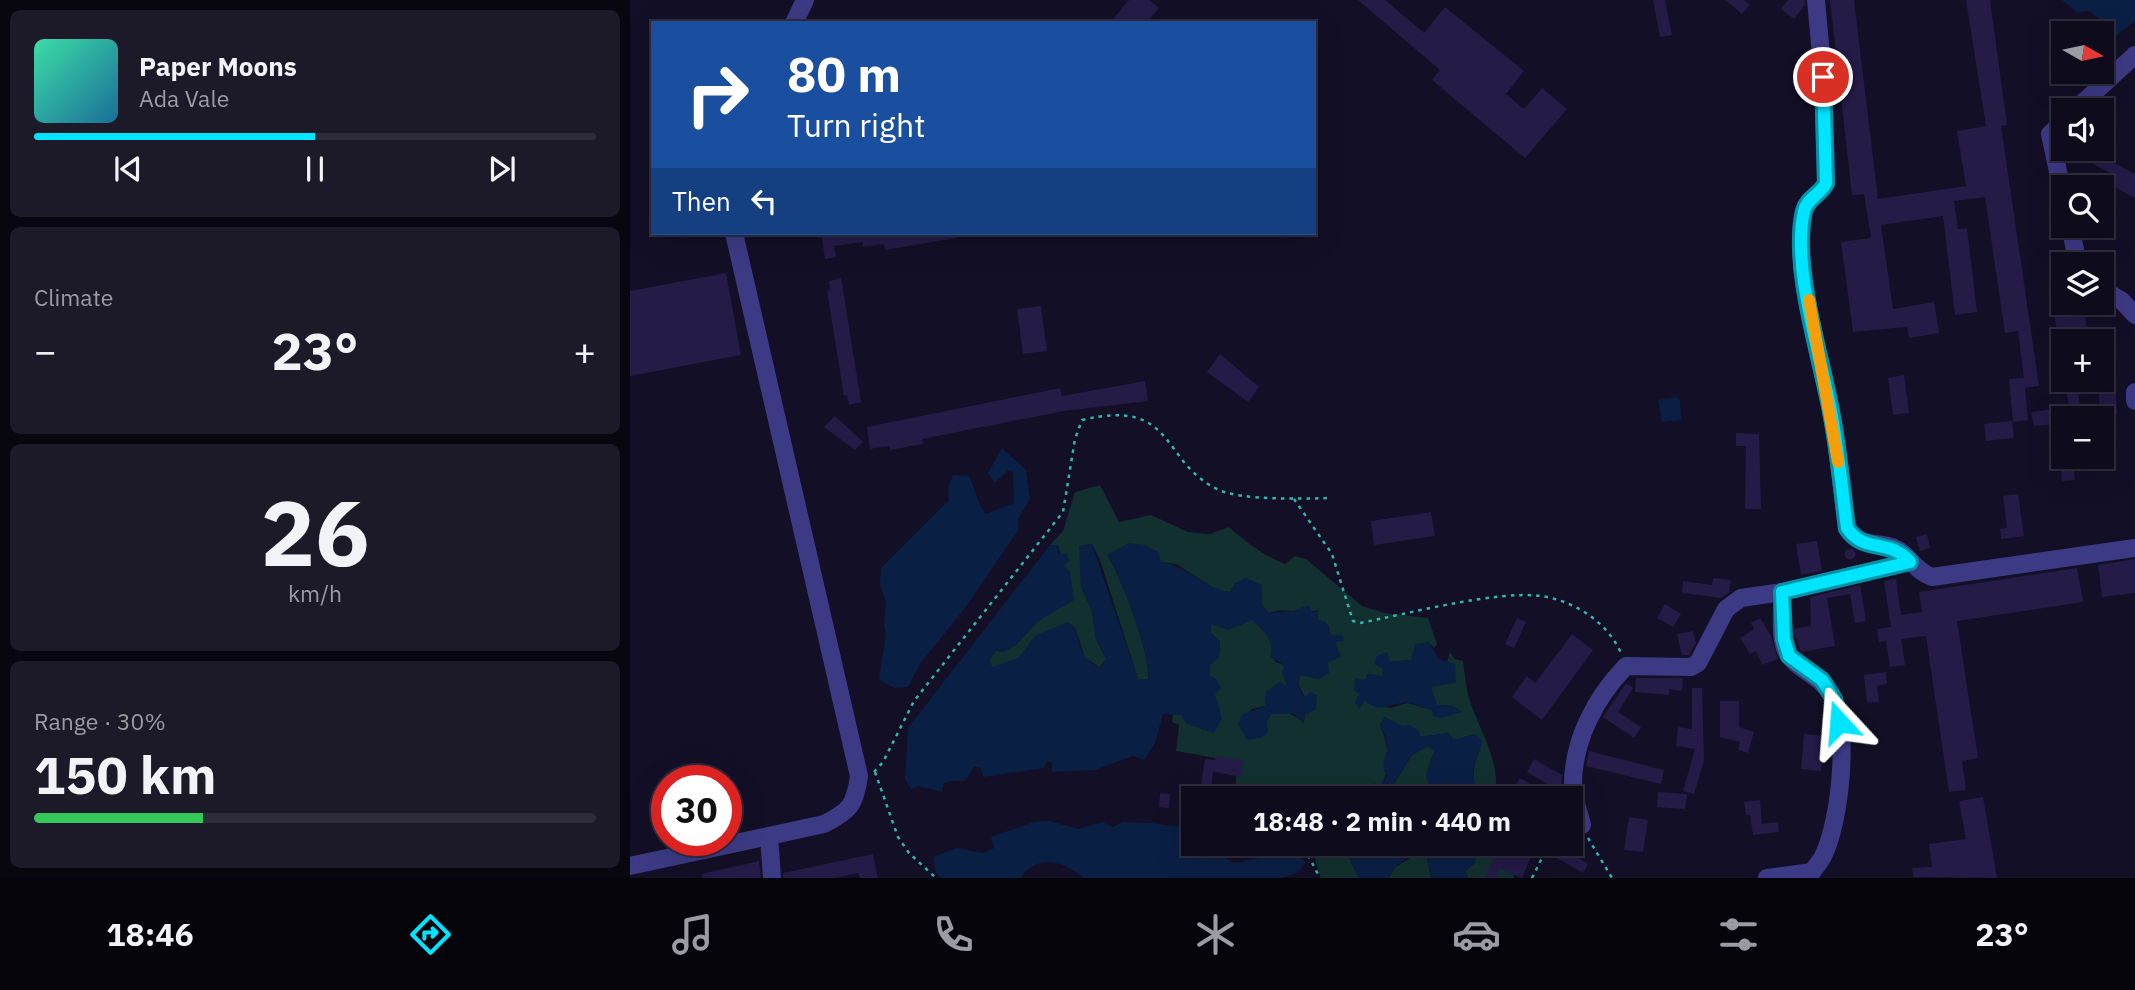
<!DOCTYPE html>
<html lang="en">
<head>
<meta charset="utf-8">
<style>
  body { margin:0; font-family:"IBM Plex Sans",sans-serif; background:#1c1929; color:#f1f3f6; height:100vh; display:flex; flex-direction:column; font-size:26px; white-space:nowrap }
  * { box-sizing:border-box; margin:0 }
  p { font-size:23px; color:#9b9ba3 }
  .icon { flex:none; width:38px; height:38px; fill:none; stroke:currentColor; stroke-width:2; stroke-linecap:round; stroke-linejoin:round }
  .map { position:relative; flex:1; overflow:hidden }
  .panel { display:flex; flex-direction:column; gap:10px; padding:10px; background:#08060f; width:630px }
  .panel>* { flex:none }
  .banner { position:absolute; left:21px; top:21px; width:665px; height:214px; border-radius:0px; box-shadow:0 7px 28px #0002,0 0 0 2px #2e2b3b; background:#1a4fa0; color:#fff; overflow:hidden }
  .needle { width:46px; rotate:99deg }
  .fabs { position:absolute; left:1421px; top:21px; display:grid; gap:14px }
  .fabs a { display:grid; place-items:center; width:63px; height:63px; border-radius:0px; background:#0e0b1c; box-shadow:0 7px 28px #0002,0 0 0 2px #2e2b3b; font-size:35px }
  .speed { position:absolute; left:21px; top:765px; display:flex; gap:14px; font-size:35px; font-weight:700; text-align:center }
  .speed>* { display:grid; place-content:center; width:91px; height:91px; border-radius:50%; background:#0e0b1c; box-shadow:0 7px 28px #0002,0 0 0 2px #2e2b3b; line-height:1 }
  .speed .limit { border:10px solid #d22; background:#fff; color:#111 }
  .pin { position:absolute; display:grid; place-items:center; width:60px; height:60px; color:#fff; margin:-30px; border:4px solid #fff; border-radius:50%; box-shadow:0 2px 7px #0007 }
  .me { position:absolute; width:77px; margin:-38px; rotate:341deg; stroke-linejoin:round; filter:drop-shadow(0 0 5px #0008) }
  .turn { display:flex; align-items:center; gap:24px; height:147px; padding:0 21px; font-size:32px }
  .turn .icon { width:91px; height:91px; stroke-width:2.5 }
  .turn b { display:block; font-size:49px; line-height:60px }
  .then { display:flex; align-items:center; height:66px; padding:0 21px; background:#0003; gap:14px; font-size:26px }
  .big { font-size:52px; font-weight:800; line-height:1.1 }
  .panel .card { flex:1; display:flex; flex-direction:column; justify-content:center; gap:10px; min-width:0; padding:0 24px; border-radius:10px; background:#1c1929 }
  .panel .dial { align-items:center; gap:0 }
  .dial b { font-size:91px; line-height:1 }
  .song { display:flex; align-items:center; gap:21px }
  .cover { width:84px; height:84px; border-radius:10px; background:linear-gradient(135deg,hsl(160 70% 55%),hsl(200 70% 35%)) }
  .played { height:7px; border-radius:4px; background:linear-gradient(90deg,#00e5ff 50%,#2e2b3b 50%) }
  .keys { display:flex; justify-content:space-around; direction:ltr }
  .heat { display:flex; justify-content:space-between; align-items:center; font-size:38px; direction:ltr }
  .charge { height:10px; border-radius:5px; background:linear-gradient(90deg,#34c759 30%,#2e2b3b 0) }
  .trip { position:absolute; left:551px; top:786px; width:402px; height:70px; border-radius:0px; background:#0e0b1c; box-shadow:0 7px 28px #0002,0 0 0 2px #2e2b3b; font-weight:800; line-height:70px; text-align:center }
  .dock { display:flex; height:112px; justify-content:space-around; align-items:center; background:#06040b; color:#9b9ba3 }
  .dock .icon { width:49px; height:49px }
  .dock .on { color:#00e5ff }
  .dock b { font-size:32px; color:#f1f3f6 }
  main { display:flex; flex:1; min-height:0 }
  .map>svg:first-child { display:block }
  .green { fill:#12302f }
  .water { fill:#0a1f44 }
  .building { fill:#241b47 }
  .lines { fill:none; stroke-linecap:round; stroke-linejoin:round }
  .path { stroke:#2fb8b0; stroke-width:2.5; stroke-dasharray:3.5 5; stroke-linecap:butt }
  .minor { stroke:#3d3a85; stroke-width:18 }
  .route-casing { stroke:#0095a6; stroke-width:18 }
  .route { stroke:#00e5ff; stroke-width:12 }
  .slow { stroke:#f59e0b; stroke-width:12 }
</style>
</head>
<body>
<main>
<section class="panel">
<div class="card">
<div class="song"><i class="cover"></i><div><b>Paper Moons</b><p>Ada Vale</p></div></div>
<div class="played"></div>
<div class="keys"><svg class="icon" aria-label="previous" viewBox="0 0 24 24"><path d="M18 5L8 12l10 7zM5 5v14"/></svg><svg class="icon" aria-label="pause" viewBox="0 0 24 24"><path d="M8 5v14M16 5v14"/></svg><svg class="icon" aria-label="next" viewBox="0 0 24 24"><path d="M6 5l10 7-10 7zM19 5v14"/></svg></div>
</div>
<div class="card"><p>Climate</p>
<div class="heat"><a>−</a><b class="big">23°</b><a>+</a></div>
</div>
<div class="card dial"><b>26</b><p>km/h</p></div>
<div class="card"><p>Range · 30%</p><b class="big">150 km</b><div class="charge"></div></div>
</section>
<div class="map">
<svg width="1505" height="878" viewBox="0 0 1505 878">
  <rect width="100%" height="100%" fill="#130f26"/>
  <g class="green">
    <path d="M470,485L489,522L521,515L558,532L580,534L599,527C616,542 634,556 655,564L665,556L676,559L732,606L754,613L798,618L807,644L804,648L799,642L784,653L781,660L760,662L752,668L753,676L738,674L729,694L734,700L760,708L777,703L803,710L824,706L807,705L800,687L811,684L820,652L825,659L833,661C835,675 836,690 841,704C852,735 871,763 865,798H755L782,755L798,746L804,751L796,776L810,786L820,782H843C843,761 850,757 845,734L824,740L818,733L790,737L755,717L750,725C758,744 763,769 750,786L744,784L734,798H605L607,762L546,751L549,725L542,722L543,713L552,715L573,730L591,718L579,675L580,665L589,657L590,642L581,633V624L608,626L622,619L640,638L645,662L654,665L658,686L635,706L622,709L608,724L613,731L637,721L641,714C656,711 662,713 674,723C674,716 677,705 675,698C672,688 665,687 671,675L689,679C698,662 704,644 698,625L688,620L687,610C672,616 656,606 639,613L632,605V586C616,577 611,578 600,592L587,590L546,564L477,555C491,576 522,657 518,680L508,679L470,560L462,544L450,546L451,586L462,611L466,639L476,659L470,667L455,658L445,627L406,635L389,658L362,668L359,660L366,650L372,652L386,645L408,621L443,600L440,572L434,566L428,545H420L433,531L445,492Z"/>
    <path d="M667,844H712L729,878H691L683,853Z"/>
    <path d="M847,844H876L882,850L884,878H838L835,871L845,863Z"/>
    <path d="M788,853L796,854L801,878H759L764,868Z"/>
  </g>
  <g class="water">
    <path d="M1432,0H1505V21L1486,36L1484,42L1473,39L1471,21L1460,11L1447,12Z"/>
    <path d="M1047,397L1050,400L1051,420L1032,422L1028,400Z"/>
    <path d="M372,448L396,470L400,499L388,519L389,529L335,608L290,664L278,687L264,688L249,679L256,634L254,624L256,602L250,585L251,568L319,500L318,487L323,475L338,476C347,489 346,502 356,514L384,503L383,472L377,471L365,483L358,473Z"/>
    <path d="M499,543L515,545L529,552L531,562C557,566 574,588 600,592L605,583L616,578L632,585V605L639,613L662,611L679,605L682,612L688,610V620L696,622L701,635H713L714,641L705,642L711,657L698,662L699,673L689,679L671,675C666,685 669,690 675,698L680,692L687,695L686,709L674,716V724L665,714H641L637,721L638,732L631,738L617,740L608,724L611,715L635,706L636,692L649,682L657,686L652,673L654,665L640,657C645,639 634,632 623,620L598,630L581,624V633L590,642L589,657L580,665L579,675L587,680L591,689L585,694L592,718L584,733L557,724L551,715L533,714L525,743L514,760L503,756L465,770L422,772V762L417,761L414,768L353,777L351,768L344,766C332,791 334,776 314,783L312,792L289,786L281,789L275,779L278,728L420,545H428L429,554H437L439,561L434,566L440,572L444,600L408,621L386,645L372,652L366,650L359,660L362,667L389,658L406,635L438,622L445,627C450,644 451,662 471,667L476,659L466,639L462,611L451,586L449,546L462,544L508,679H518C522,658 491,575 477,555Z"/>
    <path d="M799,642L809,659L825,664L826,683L801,687L807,705L824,706L832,712L811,718L803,716L802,710C795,708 787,704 779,703C763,701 749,716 735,700L729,709L725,702L729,694L724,690L725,678L734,680L739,674L753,676L752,668L744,664L747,656L757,652L760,662L781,660L785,644Z"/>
    <path d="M755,717L773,726L780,725L789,731L790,737L818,733L824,740L845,734L853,741L843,769L846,794L835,797L819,792V782L806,787L798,783L796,776L804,751L798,746L782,755L755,798H734L744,783L750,786L757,776C748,764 759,755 757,742C756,737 753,731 750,725Z"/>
    <path d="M420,821L448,829L473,822L483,827L493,822L521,823L553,827L563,832L564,844L592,847V856L604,863L664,851L676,862L667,873L651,878H453C434,861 407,853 391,878H311L306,873L303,857L327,848L353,853L364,848L361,837L404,822Z"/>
    <path d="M712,844H847L844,851L846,856L845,863L835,871L838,878H801L796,855C780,852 765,864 759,878H729Z"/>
  </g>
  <g class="building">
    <path d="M499,0H519L529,8L517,23H480Z"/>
    <path d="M728,0H755L794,33L815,7L894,71L876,94L894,109L912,88L937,109L895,158L802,80L810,70Z"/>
    <path d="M1023,0H1035L1042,35L1030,37Z"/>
    <path d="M1095,0H1114L1120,5L1112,14Z"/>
    <path d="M1158,0H1175V5L1164,19L1151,9Z"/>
    <path d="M1200,0H1224L1248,199L1336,186L1327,131L1356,126L1336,0H1360L1377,125L1371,126L1409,386L1395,388L1398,420L1383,422L1379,379L1394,378L1388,331L1375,333L1355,197L1324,201L1328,229L1337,228L1347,312L1325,315L1313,216L1251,225L1263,309L1304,302L1309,333L1279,338L1277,327L1223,332L1211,242L1241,238L1234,194L1222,195Z"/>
    <path d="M1436,149H1458L1505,174V198L1477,183L1482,174Z"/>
    <path d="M191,233H325L326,238L255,250L254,244L233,247L232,242L204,246L206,257L195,259Z"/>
    <path d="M96,273L111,355L0,376V291Z"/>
    <path d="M211,278L231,402L219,405L217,395L214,396L197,291L200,290L199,281Z"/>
    <path d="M1454,304L1457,331L1427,335L1424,308Z"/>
    <path d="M411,306L417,351L393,354L387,309Z"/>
    <path d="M1482,331L1487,414L1470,415L1468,380H1472V341H1451V334Z"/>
    <path d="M590,354L629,387L618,402L577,372Z"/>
    <path d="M1274,375L1279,413L1263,415L1258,378Z"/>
    <path d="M1435,380H1446L1452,417L1428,418L1429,424L1404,426L1401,412L1439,407Z"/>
    <path d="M515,381L518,401L434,411L292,439L293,444L260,450L259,446L240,449L237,427L430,388L432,396Z"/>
    <path d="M205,416L233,442L225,450L194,427Z"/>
    <path d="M1382,421L1384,438L1356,441L1354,424Z"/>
    <path d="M1106,433L1129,434L1131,509H1115L1116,446H1106Z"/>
    <path d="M1430,457H1442L1445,480L1432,481Z"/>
    <path d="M1388,494L1394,536L1371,539L1370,529L1377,528L1373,496Z"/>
    <path d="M801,512L805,536L744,545L741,521Z"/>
    <path d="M1297,534L1300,548L1290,551L1286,537Z"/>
    <path d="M1187,541L1192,571L1171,575L1166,544Z"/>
    <circle cx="1220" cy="554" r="5.5"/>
    <path d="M1505,559V593L1472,597L1468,565Z"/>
    <path d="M1447,568L1453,602L1327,621L1348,758L1332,761L1336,790L1319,792L1296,636L1271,639L1275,665L1260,667L1256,641L1249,642L1247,629L1261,627L1254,581L1266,579L1271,615L1292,612L1289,592Z"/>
    <path d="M1083,578L1101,580L1099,593L1091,598L1052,593L1053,581L1082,585Z"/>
    <path d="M1230,585L1236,621L1225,623L1220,594L1197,598L1205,646L1171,652L1163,629L1181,626L1180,597Z"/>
    <path d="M1035,604L1051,614L1043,627L1027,618Z"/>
    <path d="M887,618L896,622L884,648L875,644Z"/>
    <path d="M1130,618L1141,636L1148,659L1132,665L1126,651L1120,654L1110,638L1124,629L1121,623Z"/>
    <path d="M1063,631L1066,643L1059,655H1052L1047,634Z"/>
    <path d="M942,634L963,650L912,720L882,697L897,676L905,683Z"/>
    <path d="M1256,672L1257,684L1247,686L1249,702L1237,703L1234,675Z"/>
    <path d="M1006,678H1053L1052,691L1039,689V695L1005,692Z"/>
    <path d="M996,683L1003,688L988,712L1011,727L1004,738L973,717Z"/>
    <path d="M1062,688H1072L1074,760L1064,794L1053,791L1065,749L1046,746L1048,727L1062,729Z"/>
    <path d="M1090,701H1109V727L1124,732L1118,753L1108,750L1110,742L1090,737Z"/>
    <path d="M1174,734L1194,736L1191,771L1171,769Z"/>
    <path d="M959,751L1034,770L1031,784L956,766Z"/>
    <path d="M586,756L613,760L611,777L583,772L580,798L569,797L575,759L585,760Z"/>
    <path d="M904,759L932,775L931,792L897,772Z"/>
    <path d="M890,778L899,783L891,796L883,791Z"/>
    <path d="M1028,792L1057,794L1055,809L1027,807Z"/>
    <path d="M530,793L540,794L539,808L529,807Z"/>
    <path d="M1353,797L1367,878L1283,877L1282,868L1302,867L1299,844L1336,839L1329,801Z"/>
    <path d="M1130,800L1132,824L1148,822L1149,832L1123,835L1120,815H1116L1114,802Z"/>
    <path d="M999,817L1018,820L1013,852L994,850Z"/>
    <path d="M869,844H906L892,878L870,869L866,878H855Z"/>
    <path d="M933,849L958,864L953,873L927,858Z"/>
    <path d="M243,854L248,878H230L228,873L205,878H153V873Z"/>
    <path d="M129,861L131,878H72L71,874Z"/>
  </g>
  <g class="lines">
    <g class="path">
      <path d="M664,499L702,554L723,621L730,623C777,614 866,590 911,596C945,601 977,622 991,653"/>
      <path d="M244,772L253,762L284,701L433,512L445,439L452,420C547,397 530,463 589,490C610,500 672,499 697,498"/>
      <path d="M245,772L268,837L279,853L306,878"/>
      <path d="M561,813L564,815"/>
      <path d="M958,838L982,878"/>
      <path d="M615,844H635"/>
      <path d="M666,844L676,851L690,878"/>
      <path d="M902,878L919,844"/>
    </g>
    <g class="minor">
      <path d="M1186,0L1193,77L1196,183C1191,195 1177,198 1174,211C1161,268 1192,359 1202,417C1209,454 1212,491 1217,529C1230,548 1243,541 1262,547C1279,553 1284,571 1302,577L1505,548"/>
      <path d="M164,23L175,0"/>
      <path d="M1445,110L1505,55"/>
      <path d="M1433,121L1420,134L1433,195"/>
      <path d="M1440,226L1448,264"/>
      <path d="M1472,289L1492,301L1505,315"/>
      <path d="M1505,392V401"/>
      <path d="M952,825C949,813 944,800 943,788C942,742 965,698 996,666L1061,667L1068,663L1096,609L1111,598L1152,592L1280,562"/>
      <path d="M139,836L142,878"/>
      <path d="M0,866L194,824C220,811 225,805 229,776L104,233"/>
      <path d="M1137,878L1182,872C1186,866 1192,860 1194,854C1210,821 1220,728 1202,696C1191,675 1170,672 1159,656C1148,642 1153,609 1152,592"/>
    </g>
  </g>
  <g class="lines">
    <defs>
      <path id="route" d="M1193,77L1196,183C1191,194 1177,198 1174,211C1161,268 1192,358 1202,417C1209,454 1212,491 1217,528C1234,554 1260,538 1280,562L1152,592L1154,639L1159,656L1192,680L1204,699L1209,722"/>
    </defs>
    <use href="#route" class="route-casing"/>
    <use href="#route" class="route"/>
    <path class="slow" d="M1179,300L1208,462"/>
  </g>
</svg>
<div class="fabs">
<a><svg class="needle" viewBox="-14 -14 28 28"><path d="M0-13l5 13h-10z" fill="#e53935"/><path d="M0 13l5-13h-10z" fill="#9b9ba3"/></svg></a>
<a><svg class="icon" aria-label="sound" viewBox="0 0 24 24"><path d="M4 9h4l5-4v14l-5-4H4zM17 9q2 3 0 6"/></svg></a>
<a><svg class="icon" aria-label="search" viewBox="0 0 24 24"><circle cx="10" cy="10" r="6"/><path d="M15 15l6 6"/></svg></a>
<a><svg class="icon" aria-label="layers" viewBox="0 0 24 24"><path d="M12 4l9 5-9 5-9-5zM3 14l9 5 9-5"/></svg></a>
<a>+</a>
<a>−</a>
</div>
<div class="speed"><div class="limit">30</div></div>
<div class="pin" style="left:1193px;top:77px;background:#d93025"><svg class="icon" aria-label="arrive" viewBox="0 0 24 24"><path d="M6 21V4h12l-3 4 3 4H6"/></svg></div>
<svg class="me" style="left:1209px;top:722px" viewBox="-20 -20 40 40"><path d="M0-17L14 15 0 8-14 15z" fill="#00e5ff" stroke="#fff" stroke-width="4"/></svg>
<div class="trip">18:48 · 2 min · 440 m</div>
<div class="banner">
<div class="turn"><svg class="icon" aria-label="right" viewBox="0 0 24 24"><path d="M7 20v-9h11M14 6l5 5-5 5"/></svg><div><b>80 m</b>Turn right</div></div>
<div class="then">Then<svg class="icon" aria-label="left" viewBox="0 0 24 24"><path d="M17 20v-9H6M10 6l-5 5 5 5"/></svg></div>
</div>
</div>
</main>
<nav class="dock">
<b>18:46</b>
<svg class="icon on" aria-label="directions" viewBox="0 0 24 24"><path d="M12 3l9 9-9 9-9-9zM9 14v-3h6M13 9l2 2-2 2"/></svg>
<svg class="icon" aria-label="music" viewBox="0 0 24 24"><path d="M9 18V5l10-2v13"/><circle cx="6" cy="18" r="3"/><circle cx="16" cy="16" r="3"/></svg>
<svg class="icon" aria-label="phone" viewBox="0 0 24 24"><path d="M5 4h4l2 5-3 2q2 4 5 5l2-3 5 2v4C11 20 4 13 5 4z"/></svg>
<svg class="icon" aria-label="climate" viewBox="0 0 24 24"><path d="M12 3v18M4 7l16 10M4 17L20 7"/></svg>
<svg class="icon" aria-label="car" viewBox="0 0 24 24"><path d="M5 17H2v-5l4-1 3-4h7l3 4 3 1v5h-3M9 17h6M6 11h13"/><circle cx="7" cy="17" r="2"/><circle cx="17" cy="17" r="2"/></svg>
<svg class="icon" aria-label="filters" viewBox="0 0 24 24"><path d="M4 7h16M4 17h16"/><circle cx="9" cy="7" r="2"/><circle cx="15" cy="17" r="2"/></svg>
<b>23°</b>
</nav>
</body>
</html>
